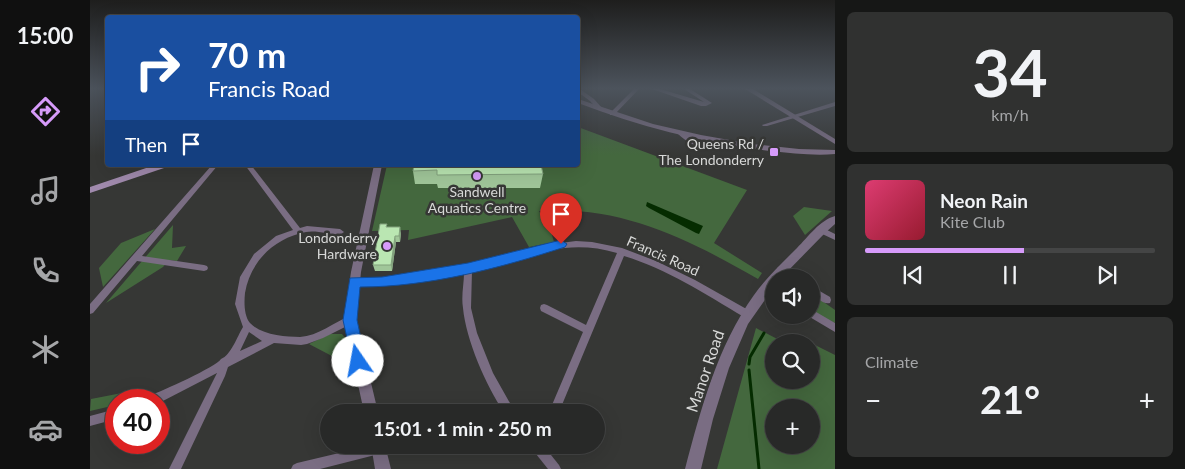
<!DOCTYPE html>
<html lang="en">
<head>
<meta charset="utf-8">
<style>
  body { margin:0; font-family:Lato,sans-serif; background:#303130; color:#f1f3f6; height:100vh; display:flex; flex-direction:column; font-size:19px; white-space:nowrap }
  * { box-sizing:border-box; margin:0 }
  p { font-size:16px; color:#a5a6a8 }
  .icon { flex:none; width:28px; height:28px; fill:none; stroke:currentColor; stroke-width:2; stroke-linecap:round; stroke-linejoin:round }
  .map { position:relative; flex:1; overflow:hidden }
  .panel { display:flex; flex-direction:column; gap:12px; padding:12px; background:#161716; width:350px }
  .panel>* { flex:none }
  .guide { position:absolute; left:15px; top:15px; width:475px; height:152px; border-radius:5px; box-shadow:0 5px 20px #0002,0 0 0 1px #444545; background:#1a4fa0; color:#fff; overflow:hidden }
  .fabs { position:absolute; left:675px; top:269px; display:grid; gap:10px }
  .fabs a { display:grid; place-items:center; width:55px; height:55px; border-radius:50%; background:#282928; box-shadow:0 5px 20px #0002,0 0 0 1px #444545; font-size:25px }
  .speed { position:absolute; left:15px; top:389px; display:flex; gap:10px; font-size:25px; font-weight:700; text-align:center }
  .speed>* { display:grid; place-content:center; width:65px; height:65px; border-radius:50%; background:#282928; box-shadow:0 5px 20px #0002,0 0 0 1px #444545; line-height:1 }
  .speed .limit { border:8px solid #d22; background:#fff; color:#111 }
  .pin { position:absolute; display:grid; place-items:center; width:42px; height:42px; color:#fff; margin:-51px -21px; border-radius:50% 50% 50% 0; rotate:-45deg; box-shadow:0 0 5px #0007 }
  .pin .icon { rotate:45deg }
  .me { position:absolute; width:55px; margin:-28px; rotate:348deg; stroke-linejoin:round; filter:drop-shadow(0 0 4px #0008) }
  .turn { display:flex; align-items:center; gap:18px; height:105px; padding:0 20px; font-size:22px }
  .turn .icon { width:65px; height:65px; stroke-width:2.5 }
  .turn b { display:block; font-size:35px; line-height:42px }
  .then { display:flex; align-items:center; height:48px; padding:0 20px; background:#0003; gap:10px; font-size:19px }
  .big { font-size:38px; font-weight:700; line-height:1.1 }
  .panel .card { flex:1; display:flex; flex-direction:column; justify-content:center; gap:8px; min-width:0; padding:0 18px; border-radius:8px; background:#303130 }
  .panel .dial { align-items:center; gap:0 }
  .dial b { font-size:65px; line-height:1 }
  .song { display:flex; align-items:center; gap:15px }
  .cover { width:60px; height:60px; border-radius:8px; background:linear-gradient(135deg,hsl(340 70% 55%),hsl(350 70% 35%)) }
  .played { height:5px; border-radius:2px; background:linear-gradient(90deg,#d69bfa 55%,#444545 55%) }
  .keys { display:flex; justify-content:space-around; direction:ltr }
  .heat { display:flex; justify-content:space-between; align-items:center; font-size:28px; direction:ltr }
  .trip { position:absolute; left:230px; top:404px; width:285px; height:50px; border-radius:25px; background:#282928; box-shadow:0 5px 20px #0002,0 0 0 1px #444545; font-weight:700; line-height:50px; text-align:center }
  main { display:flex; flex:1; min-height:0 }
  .menu { display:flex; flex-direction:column; width:90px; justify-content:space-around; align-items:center; background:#101010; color:#a5a6a8 }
  .menu .icon { width:35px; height:35px }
  .menu .selected { color:#d69bfa }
  .menu b { font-size:22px; color:#f1f3f6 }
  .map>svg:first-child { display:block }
  .green { fill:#44683e; fill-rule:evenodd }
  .water { fill:#052c00 }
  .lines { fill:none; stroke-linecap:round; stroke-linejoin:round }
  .stream { stroke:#052c00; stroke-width:3 }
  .minor { fill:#7a6d83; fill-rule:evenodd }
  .tertiary { fill:#7a6d83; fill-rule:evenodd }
  .secondary { fill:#a08aad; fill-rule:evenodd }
  .wall { fill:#a0c699 }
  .shaded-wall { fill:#82a17d }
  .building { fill:#bae6b2; stroke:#82a17d }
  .route { fill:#1a73e8; stroke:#114b97 }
  .poi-dot { fill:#d69bfa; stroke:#363735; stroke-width:2 }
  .labels { text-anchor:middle; stroke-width:5; stroke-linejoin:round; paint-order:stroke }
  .poi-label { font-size:14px; fill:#d7d8d7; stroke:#363735; text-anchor:end }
  .street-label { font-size:14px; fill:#d7d8d7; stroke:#363735 }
  .near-street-label { font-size:16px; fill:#d7d8d7; stroke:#363735 }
</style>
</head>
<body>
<main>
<nav class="menu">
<b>15:00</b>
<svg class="icon selected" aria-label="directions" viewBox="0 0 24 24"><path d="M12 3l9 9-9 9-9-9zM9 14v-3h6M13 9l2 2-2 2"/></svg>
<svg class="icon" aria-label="music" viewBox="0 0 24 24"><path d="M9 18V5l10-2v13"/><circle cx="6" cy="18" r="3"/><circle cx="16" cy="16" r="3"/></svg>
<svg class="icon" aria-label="phone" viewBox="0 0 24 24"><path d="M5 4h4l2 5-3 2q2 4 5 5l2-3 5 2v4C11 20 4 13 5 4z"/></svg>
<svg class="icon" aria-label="climate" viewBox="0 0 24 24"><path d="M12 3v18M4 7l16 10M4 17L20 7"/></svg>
<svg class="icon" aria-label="car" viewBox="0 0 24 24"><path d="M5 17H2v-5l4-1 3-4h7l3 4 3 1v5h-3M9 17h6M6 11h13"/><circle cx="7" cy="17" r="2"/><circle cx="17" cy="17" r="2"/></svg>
</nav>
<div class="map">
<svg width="745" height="469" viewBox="0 0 745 469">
  <rect width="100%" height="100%" fill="#363735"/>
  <g class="green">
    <path d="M488,127L657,190L624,243L672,273L668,279C598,239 531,205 449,211L460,228L464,242L439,247L422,217L318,240L319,230L282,231L297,165H488Z"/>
    <path d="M714,207L742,211L715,235L703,216Z"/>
    <path d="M83,225L82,248L96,246L87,261L79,260L73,267L16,303Z"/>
    <path d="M65,229L13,287L9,268L31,243Z"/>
    <path d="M721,293L745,310V323L721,312Z"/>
    <path d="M666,328L693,342H684V380H721V343L745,355V469H627ZM684,408H721V445H684Z"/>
    <path d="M240,334H252L257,340L259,365L219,344Z"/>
    <path d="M32,393L40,400H26V405L0,411L1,399Z"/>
  </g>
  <path class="water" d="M557,202L613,226L609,234L606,233L559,208L556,206Z"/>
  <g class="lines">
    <g class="stream">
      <path d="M659,364L660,357L674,333"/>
      <path d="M659,370L669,469"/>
    </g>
    <g class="minor">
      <path d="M488,89H490L504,99L512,108V110H508L500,101L488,92Z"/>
      <path d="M544,89H549L524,115H520V113Z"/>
      <path d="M562,89H570L614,102L594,89H600L622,103L616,106H611Z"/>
      <path d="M745,102V106L677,126H673L672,125Z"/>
      <path d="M590,131C612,142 610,149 637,141L640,143L639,144C618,150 603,149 587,133Z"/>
      <path d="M122,165H128L52,256L114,265L117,266L118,268L117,270L114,271L47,261L3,313L0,314V304Z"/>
      <path d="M155,165H161L210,228L217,226L250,229L254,232L250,235C240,234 225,230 216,232C184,238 160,262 155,293C154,302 154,316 160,323C171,335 195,337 210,337C228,336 244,322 260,316L263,317L264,320L263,323L233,338L217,344L211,345L184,343L138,367L135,376L91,469H79L127,373L69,403V400H58L59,396C72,391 126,367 131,359C141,355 147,337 153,327L145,304L150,277L164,254L186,236L203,230ZM159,332L172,341L150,351Z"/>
      <path d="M731,227L745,234V240L728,232L727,230Z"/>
      <path d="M486,241L502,242L532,248L566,261L605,280L660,311L661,314L660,317L657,318L654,317C615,294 577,269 534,256L469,412H459L493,332L451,311L450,308L451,305L454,304L457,305L496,325L527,253C475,237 432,258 382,271L381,308L387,333L403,373L425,412H414C396,386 376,340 373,308C371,296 374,284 374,273C338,280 301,285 264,285L261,284L260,282L261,280L264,279L307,277L349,271L392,262L455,245Z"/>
      <path d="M691,266L707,278H696L687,269L688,267Z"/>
      <path d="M675,286L684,291V299L672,292L671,290L672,288Z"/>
      <path d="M721,286L740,297L741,300L740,303C733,305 727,297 721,294Z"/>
      <path d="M721,309L745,323V332L718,316L721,315Z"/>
      <path d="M26,409V419L0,426V416Z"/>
      <path d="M283,445H293L295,449L293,453L230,469H201L203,465L207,463Z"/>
      <path d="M441,445H453L469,465L471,469H458L442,449Z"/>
    </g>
    <g class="tertiary">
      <path d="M655,89H663L745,139V144Z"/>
      <path d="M488,99L563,124L611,135L662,144L709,149L745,150V154C723,156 702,153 680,151C614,143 550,127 488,103Z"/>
      <path d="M284,165H292L271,272L266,320L288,412H274L254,320L261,272Z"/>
      <path d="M745,216V224L735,233L691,278H684V287L658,324L639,368L623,419L611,469H595C611,409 627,347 664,295C676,278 692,263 707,248C718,237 730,220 745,216Z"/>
      <path d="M281,445H295L301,469H285Z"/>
    </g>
    <path class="secondary" d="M65,165H78L77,167L0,193V187Z"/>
  </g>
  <g class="wall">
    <path d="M324,165H460L451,166L453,174L450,188H348L347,184H325L323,171Z"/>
    <path d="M297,224V227L311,233L310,242H306L302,271H285L283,265Z"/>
  </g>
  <g class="shaded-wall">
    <path d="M310,227L311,233L310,242L309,236Z"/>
    <path d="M305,236L306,242L302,271L301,265Z"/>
  </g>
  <g class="building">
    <path d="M324,165H451L453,174L347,175V170L323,171Z"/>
    <path d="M290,224H297L296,227H310L309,236H305L301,265H283Z"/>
  </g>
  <linearGradient id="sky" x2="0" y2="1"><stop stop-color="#1e1e1d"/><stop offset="0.57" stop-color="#4c535c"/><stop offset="1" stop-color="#4c535c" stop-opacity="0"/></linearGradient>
  <rect width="745" height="155" fill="url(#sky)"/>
  <path class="route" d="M471,240L477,244L475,247C410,268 339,287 270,287L267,320L276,361L273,366L268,368L263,366L253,320L260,278L292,277L378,263Z"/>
  <g class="poi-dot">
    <rect x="679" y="147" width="10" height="10" rx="2.5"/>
    <circle cx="387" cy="176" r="5"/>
    <circle cx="297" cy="246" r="5"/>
  </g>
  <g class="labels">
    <g class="poi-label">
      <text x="674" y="149">Queens Rd /<tspan x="674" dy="16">The Londonderry</tspan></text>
      <text x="387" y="197" text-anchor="middle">Sandwell<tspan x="387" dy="16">Aquatics Centre</tspan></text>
      <text x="287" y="243">Londonderry<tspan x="287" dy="16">Hardware</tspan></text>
    </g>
    <g class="street-label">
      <text transform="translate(573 256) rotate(24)" y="5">Francis Road</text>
    </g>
    <g class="near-street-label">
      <text transform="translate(615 371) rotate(-71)" y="6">Manor Road</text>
    </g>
  </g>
</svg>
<div class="fabs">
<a><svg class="icon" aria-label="sound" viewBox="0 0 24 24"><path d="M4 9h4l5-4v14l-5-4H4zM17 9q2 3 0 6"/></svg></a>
<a><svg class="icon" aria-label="search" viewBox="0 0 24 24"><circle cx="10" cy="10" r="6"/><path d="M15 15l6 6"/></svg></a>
<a>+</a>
</div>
<div class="speed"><div class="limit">40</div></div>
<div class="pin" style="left:471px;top:244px;background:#d93025"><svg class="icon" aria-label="arrive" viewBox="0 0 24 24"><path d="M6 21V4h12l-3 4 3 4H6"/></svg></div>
<svg class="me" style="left:268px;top:361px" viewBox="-20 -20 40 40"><circle r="19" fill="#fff"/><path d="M0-13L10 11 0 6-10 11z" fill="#1a73e8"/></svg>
<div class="trip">15:01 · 1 min · 250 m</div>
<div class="guide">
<div class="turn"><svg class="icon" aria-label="right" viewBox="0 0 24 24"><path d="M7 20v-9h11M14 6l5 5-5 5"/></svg><div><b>70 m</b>Francis Road</div></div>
<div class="then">Then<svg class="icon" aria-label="arrive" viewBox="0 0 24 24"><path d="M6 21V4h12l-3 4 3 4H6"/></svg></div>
</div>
</div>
<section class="panel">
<div class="card dial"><b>34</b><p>km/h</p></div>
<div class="card">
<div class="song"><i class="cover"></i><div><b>Neon Rain</b><p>Kite Club</p></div></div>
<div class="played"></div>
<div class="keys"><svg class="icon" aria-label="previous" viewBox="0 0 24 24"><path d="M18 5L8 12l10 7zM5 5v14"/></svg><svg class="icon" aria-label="pause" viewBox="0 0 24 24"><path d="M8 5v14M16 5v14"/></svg><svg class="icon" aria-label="next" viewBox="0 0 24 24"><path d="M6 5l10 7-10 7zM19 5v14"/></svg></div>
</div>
<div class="card"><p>Climate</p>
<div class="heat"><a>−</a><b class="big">21°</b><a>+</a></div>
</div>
</section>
</main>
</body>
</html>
